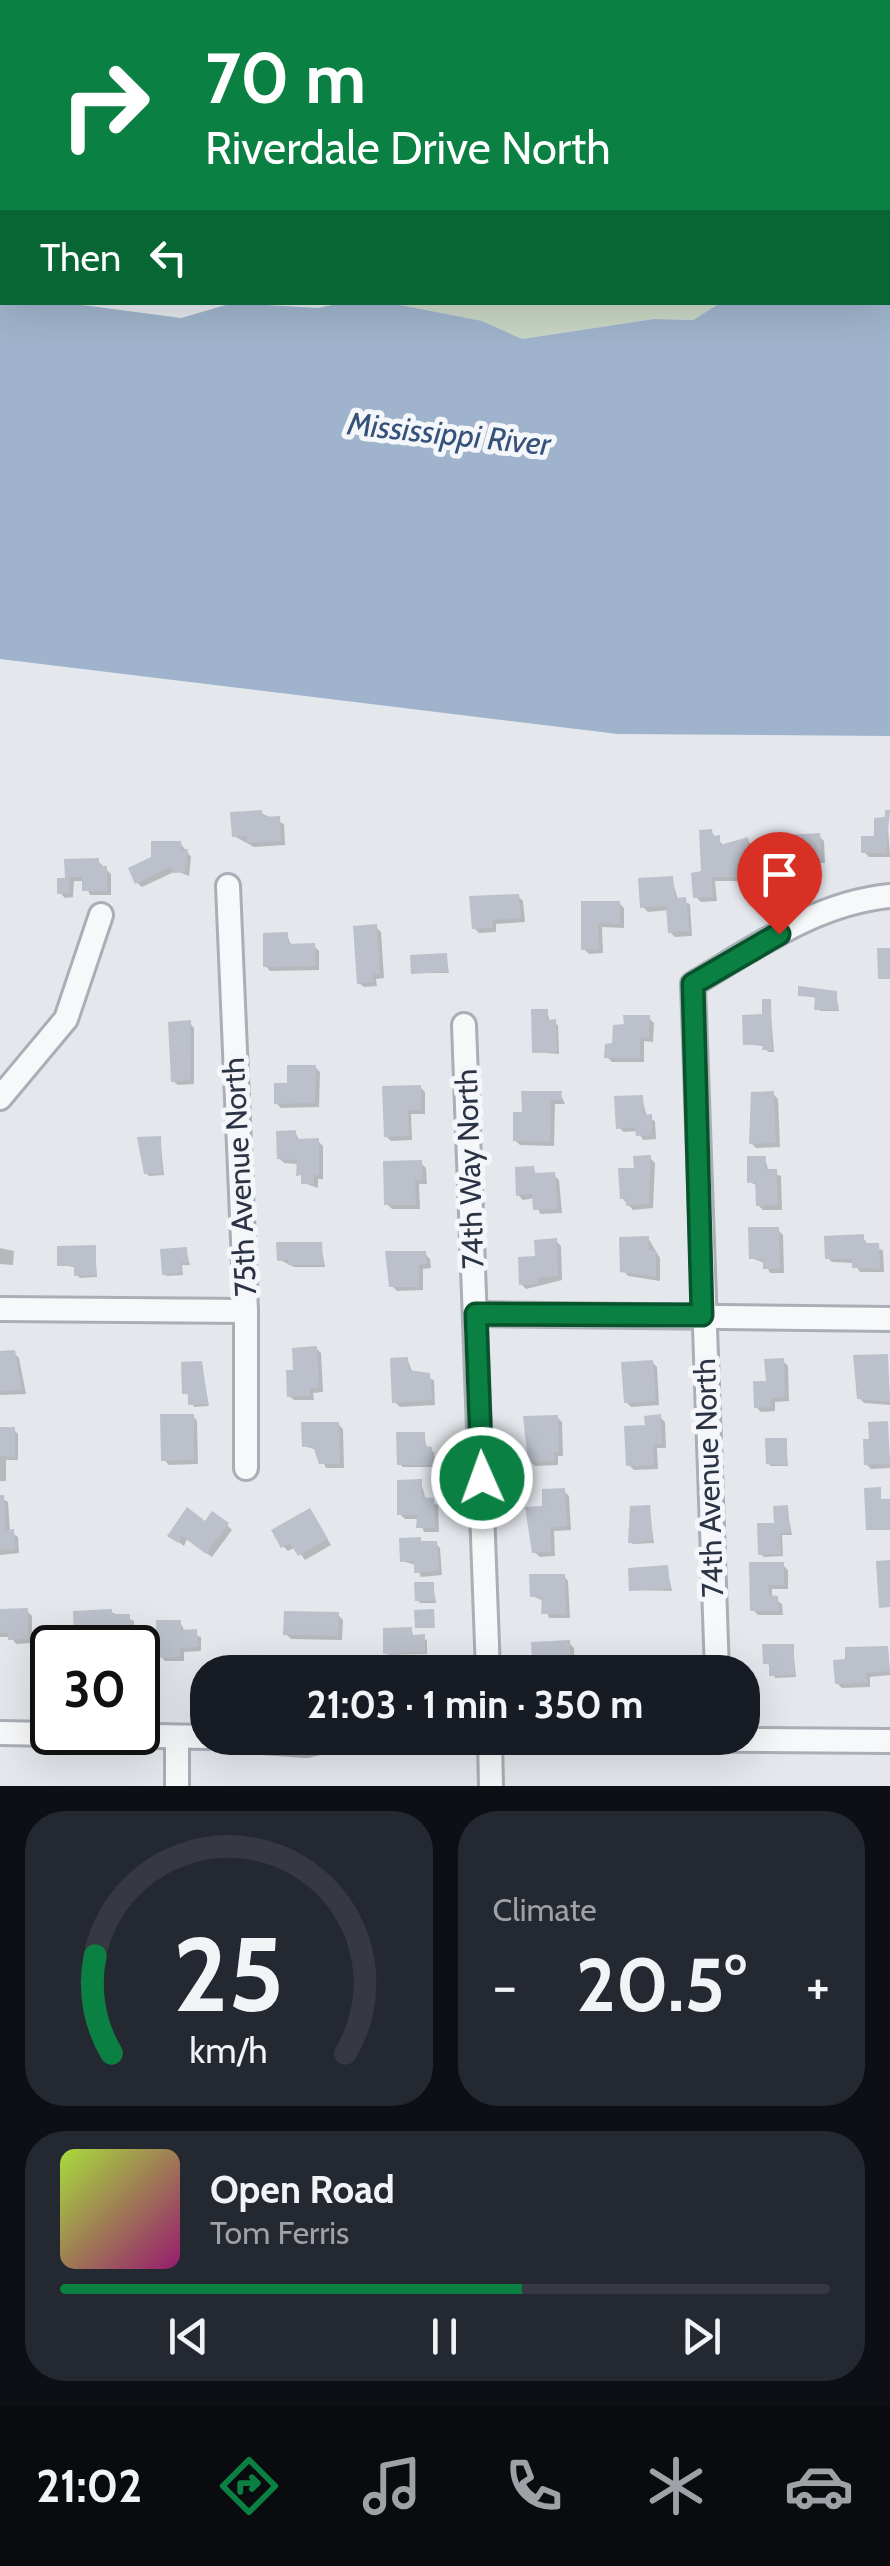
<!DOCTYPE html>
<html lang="en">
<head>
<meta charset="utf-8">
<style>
  body { margin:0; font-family:Cabin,sans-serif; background:#242831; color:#f1f3f6; height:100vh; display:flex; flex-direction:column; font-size:38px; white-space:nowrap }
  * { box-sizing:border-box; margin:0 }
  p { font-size:32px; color:#9ea1a6 }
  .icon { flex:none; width:55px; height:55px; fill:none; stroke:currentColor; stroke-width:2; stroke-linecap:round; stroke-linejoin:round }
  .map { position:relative; height:1786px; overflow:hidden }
  .details { display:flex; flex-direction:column; gap:25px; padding:25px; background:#0d0f14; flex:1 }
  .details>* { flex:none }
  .banner { position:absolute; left:0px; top:0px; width:890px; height:305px; box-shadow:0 10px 40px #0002; background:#0b8043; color:#fff; overflow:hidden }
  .speed { position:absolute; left:30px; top:1625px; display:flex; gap:20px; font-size:50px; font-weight:700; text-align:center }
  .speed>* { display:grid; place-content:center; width:130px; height:130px; border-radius:50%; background:#171b24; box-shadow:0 10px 40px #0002; line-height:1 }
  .speed .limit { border:5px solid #111; border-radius:15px; background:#fff; color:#111 }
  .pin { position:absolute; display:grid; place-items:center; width:85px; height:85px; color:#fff; margin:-102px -42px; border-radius:50% 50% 50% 0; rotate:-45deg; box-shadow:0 0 10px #0007 }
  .pin .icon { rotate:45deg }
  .me { position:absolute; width:110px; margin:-55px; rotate:358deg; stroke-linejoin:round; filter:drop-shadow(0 0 8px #0008) }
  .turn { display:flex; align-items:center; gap:35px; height:210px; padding:0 40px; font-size:45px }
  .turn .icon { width:130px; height:130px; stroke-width:2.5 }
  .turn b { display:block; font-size:70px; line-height:85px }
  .then { display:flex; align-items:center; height:95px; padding:0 40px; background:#0003; gap:20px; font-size:38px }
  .big { font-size:75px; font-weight:700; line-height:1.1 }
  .details .widget { flex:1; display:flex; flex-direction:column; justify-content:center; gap:15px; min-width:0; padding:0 35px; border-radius:40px; background:#242831 }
  .details .dial { align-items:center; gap:0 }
  .dial svg { height:260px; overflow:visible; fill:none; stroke:#363941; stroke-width:7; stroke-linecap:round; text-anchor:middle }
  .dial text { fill:#f1f3f6; stroke:none }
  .song { display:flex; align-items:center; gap:30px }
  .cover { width:120px; height:120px; border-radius:15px; background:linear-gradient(135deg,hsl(80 70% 55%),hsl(320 70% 35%)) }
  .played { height:10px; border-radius:5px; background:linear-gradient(90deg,#0b8043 60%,#363941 60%) }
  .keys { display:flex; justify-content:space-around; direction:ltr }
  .heat { display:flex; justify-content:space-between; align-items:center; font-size:55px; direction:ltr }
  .details .tiles { flex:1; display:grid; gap:25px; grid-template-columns:1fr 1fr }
  .widget:last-child { grid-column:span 2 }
  .trip { position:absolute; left:190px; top:1655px; width:570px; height:100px; border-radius:40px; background:#171b24; box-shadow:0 10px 40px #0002; font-weight:700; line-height:100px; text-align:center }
  .dock { display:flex; height:160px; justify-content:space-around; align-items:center; background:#090b0e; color:#9ea1a6 }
  .dock .icon { width:70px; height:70px }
  .dock .active { color:#0b8043 }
  .dock b { font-size:45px; color:#f1f3f6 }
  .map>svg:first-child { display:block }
  .green { fill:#c9d6c5 }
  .water { fill:#9fb4cc }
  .shadow { fill:#0003 }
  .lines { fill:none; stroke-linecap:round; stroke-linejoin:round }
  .river { stroke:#9fb4cc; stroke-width:28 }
  .building { fill:#bbc0ca }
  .minor-casing { stroke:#a9aeb7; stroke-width:28 }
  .minor { stroke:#f7f8fa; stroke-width:22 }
  .route-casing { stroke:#07532c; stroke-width:25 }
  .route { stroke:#0b8043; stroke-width:18 }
  .labels { text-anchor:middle; stroke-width:10; stroke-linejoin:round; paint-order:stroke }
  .street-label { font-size:30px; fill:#2b3445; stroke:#f4f6f9 }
  .water-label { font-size:32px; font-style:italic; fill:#34527a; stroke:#f4f6f9 }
</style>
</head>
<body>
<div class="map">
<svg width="890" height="1786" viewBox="0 0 890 1786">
  <rect width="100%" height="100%" fill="#e4e7ec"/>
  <g class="green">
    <path d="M256,0H871L872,2H256Z"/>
    <path d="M390,303H720L693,320L654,319L522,339L482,321Z"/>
  </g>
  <path class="water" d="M890,201V736L618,734L0,659V290L2,302L67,303L181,318L233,303L318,308L342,303H390L482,321L522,339L654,319L693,320L720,303L888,302Z"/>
  <g class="shadow">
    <path d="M207,0L209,2L171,1V0Z"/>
    <path d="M0,31H2V66L0,65Z"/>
    <path d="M261,813L284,824L285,845L254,847L234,836Z"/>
    <path d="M887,813L890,857H869L864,852Z"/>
    <path d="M711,832L724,846L747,840L752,845L758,881H715L717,901L701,902L696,897Z"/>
    <path d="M819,836L824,841L825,863L792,864L793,877L776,878L771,873Z"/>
    <path d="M180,843L191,857L189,876L176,871L142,887L137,883Z"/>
    <path d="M67,861H98L111,874V895H90L84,881H74L73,897L65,898L60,893L67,880Z"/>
    <path d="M672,879L678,900L690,904L692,936L675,937L670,932L669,910L648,912L643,907Z"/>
    <path d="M518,896L523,901L525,922L496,924V932L479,933L474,928Z"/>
    <path d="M619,903L624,908V928L602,927L603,953L589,954L584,949L583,904Z"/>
    <path d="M376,927L381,932L384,978L376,979L377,986L364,987L359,983Z"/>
    <path d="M287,935L292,947L314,946L319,951V970L270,971L266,966Z"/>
    <path d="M446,955L449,973H413Z"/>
    <path d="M836,993L839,1011H820L817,998L801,995Z"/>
    <path d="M770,1002L774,1052H768L765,1046L746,1044Z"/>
    <path d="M547,1011L550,1022L558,1025L559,1054L535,1052Z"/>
    <path d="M649,1018L654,1023L653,1042L644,1041V1062H612L607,1057L615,1046Z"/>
    <path d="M190,1023L194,1028V1084L178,1085L173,1081Z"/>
    <path d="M315,1067L320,1072L319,1107L281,1108L276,1103L289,1085Z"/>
    <path d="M420,1087L425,1092V1114H411L412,1140L391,1141L386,1136Z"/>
    <path d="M560,1093L565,1104H555L554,1146L520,1145L515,1140L524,1115Z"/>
    <path d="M773,1094L778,1099L780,1147L756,1148L751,1143Z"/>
    <path d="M642,1098L647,1117L655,1121L656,1139L643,1140L638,1131L624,1132L619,1128Z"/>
    <path d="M295,1132L300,1141H318L323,1146V1179H318V1188L304,1183L299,1164L284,1163L279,1158Z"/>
    <path d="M160,1138L164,1175L149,1176L146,1173Z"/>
    <path d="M650,1158L655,1163L653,1208L633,1210L622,1198L636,1170Z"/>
    <path d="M765,1159L769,1172L781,1176L782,1210H763L758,1205V1186L750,1182Z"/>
    <path d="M421,1163L426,1168L427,1184H419L420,1209H392L387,1204Z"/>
    <path d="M517,1170L554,1175L559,1180L562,1213L540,1214L535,1198L523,1200L518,1195Z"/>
    <path d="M778,1230L783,1235L784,1273H770L765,1263L751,1258Z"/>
    <path d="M863,1237L868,1246L883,1250L884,1272H860L854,1263L832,1262L827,1257Z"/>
    <path d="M648,1238L660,1258V1281L628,1276L623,1270Z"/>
    <path d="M556,1241L561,1246L562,1280L526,1289L521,1284Z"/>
    <path d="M321,1245L325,1267H294L280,1260Z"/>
    <path d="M0,1248L14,1251L13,1265L0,1264Z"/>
    <path d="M95,1248L97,1277L79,1278L77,1268L59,1264Z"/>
    <path d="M186,1250L190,1265H182L183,1275L167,1276L164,1274Z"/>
    <path d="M387,1254H425L430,1259L431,1268L423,1269V1290L397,1291L392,1286Z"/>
    <path d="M316,1348L321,1353L323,1392L313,1393L314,1400H294L289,1396L296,1372Z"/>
    <path d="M0,1353H14L19,1358L26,1394L0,1395Z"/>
    <path d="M887,1356L890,1405L864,1403L859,1397Z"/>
    <path d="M407,1359L413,1373L434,1380L435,1405L400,1407L395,1402Z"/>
    <path d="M783,1361L788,1366L789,1401L775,1402V1411L761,1412L756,1407Z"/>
    <path d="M652,1362L657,1367L659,1405L631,1407L626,1402Z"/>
    <path d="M201,1363L209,1406L194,1407L190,1396L184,1393Z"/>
    <path d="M193,1416L197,1421L198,1464L169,1465L164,1460Z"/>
    <path d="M557,1417L562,1422L563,1456H558V1465L535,1466L530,1461Z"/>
    <path d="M660,1417L665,1422L666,1448H657L658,1469L634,1470L629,1465Z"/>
    <path d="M338,1424L343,1429L344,1468H326L317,1450L304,1446Z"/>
    <path d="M887,1424L890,1468L871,1469L866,1464L872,1441Z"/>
    <path d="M0,1430H14L18,1434V1460H6V1481H0Z"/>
    <path d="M424,1434L427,1449L434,1452L435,1467H403L400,1464Z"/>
    <path d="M786,1440L788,1466H771L768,1463Z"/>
    <path d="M421,1482L426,1500L438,1505L439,1532H424L419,1519H405L400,1514Z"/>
    <path d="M564,1491L569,1496L571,1530L554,1531L555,1556L540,1557L534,1552Z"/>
    <path d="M0,1497L8,1502L10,1532L18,1537L19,1553L0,1555Z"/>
    <path d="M649,1508L654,1543L633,1544L630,1542Z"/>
    <path d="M787,1508L792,1535H782L783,1556L764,1557L761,1554Z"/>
    <path d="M314,1516L331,1545L305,1560L296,1547L288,1551L283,1546Z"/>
    <path d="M227,1525L232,1530L212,1557L187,1539L184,1546L170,1536Z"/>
    <path d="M435,1543L440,1548L442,1575L421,1577L416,1565L402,1561Z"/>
    <path d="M752,1565H783L788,1570V1589H772V1598L782,1604L783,1615H758L753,1610Z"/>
    <path d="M667,1568L672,1591L632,1590Z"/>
    <path d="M564,1576L568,1581L570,1618H549L544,1601L532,1596Z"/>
    <path d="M433,1585L436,1603H420L418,1600Z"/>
    <path d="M27,1611L32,1616V1643L16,1644L11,1637H0V1613Z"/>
    <path d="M111,1612L134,1621V1638L81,1643L76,1638Z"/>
    <path d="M338,1615L343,1620L342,1640L291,1639L286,1634Z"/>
    <path d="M180,1622L185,1632L201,1637V1651L184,1652V1661H165L160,1656Z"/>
    <path d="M411,1629L414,1637L427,1640V1654L388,1655L386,1652Z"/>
    <path d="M569,1643L574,1648L575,1672H541L535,1662Z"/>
    <path d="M793,1647L796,1677L775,1678L771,1666L765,1663Z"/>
    <path d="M887,1648L890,1675L870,1677V1687L842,1688L837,1683Z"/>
  </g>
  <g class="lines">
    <path class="river" d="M440,0V2"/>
  </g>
  <g class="building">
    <path d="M262,810L263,817L280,816L281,841L247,843V836L232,837L230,812Z"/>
    <path d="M885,810H890L886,853H861V836H874V818L885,817Z"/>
    <path d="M712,829L713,836L720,835V845L748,837L754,877H712L713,897L693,898L691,873L701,871L699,830Z"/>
    <path d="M820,833L821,859L788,860L789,873L769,874L768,836Z"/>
    <path d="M151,841H181L182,850L188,849L185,872L174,873L170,867L135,884L128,868L151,857Z"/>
    <path d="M99,858V866H107V891H82V877H70L69,893L57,894V878H65L64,859Z"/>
    <path d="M673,876L675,898L686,897L689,931L668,933L666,906L640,908L638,878Z"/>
    <path d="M519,894L521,918L492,920L493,928L472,929L469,896Z"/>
    <path d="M581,901H620V924L598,923L599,949L581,950Z"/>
    <path d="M377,924L380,974L372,975L374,982L357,984L353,926Z"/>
    <path d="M288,932V944L315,943L316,966L263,967V933Z"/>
    <path d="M877,948H890V979H878Z"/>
    <path d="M447,953L448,972L411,974L410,955Z"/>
    <path d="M798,986L837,991V1010H814L815,997L798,996Z"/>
    <path d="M762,999H771L772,1050H762L763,1044L743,1045L742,1015L762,1014Z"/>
    <path d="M531,1009H548V1020L556,1019L557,1052L532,1053Z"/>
    <path d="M623,1015H650L649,1038L640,1037V1058H604L605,1044L612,1043L613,1025L624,1024Z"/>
    <path d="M191,1020L190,1080L171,1082L168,1022Z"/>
    <path d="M287,1065H316L315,1103L274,1104V1083H287Z"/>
    <path d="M421,1085V1110H408L409,1136L384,1137L382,1086Z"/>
    <path d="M521,1091H562L561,1100H551L550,1142L513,1141V1112H522Z"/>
    <path d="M774,1091L776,1143L749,1144L751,1092Z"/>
    <path d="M643,1095L644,1115L652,1114V1135L636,1136L635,1127L616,1129L614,1096Z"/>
    <path d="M296,1130V1139L319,1138V1175H314V1184H301V1175L296,1176L297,1160L277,1159L276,1131Z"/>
    <path d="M161,1136L162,1173L144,1174L137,1137Z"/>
    <path d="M651,1155L649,1204L626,1206V1199H620L618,1168H634L633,1156Z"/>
    <path d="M747,1156H766L765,1169H777L778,1205L756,1206L755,1182L747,1183Z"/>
    <path d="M422,1160L423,1180H415L416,1205H384L383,1161Z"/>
    <path d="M534,1166L535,1173L555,1172L558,1209L533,1210L532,1194L516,1196L515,1167Z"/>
    <path d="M748,1227H779L780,1269H763V1259H749Z"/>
    <path d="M864,1234V1243H879L880,1269L852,1268V1259H825L824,1236Z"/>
    <path d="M649,1236V1251L656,1250V1277L620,1272L619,1237Z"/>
    <path d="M557,1238L558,1276L537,1278L538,1284L519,1285L518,1257L535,1256L534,1240Z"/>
    <path d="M276,1242H322L323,1265H288V1260L277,1261Z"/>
    <path d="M96,1245V1275L74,1276V1266H57V1246Z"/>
    <path d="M187,1247L188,1263H180L182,1273L162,1275L160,1249Z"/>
    <path d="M385,1251H426L427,1264L419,1265V1287H389Z"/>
    <path d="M317,1346L319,1388L310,1389V1396L287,1397L286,1370H293L292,1348Z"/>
    <path d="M15,1350L22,1390L0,1391V1351Z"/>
    <path d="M888,1354L890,1402L857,1399L853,1355Z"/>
    <path d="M408,1357L409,1370L430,1373L432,1400L392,1403L390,1358Z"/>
    <path d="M784,1358L785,1397L771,1398L772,1407L754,1408L753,1381H766L764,1359Z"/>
    <path d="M653,1360L656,1401L624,1403L621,1362Z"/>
    <path d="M202,1361L208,1404L188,1405V1394H182L181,1362Z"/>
    <path d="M160,1414H194V1460L161,1461Z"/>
    <path d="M661,1414L662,1444H653L654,1465L626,1466L624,1426L645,1425L644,1416Z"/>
    <path d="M558,1415L559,1452H554L555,1461L528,1462L523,1416Z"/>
    <path d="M888,1421L890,1464L864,1465L863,1439H869L868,1422Z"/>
    <path d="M301,1422H339L340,1464H319L313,1446L302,1447Z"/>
    <path d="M0,1427H15V1457L0,1456Z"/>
    <path d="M396,1432H425V1446L432,1447L433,1465H397Z"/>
    <path d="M765,1438H787V1465L766,1464Z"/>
    <path d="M422,1479V1497L434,1498L435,1528H416L417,1515H397V1480Z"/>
    <path d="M881,1487V1499H890V1530H866L864,1488Z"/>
    <path d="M565,1488L567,1526L550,1527L551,1552L532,1553L525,1507L542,1506V1489Z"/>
    <path d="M0,1495H4L6,1530L14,1529L15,1549L0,1550Z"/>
    <path d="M650,1505L653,1541L628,1543L630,1506Z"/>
    <path d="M788,1505L790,1533H780L781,1554L758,1555L757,1523H774L773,1506Z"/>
    <path d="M187,1507L205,1521L212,1511L229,1523L206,1554L182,1536L178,1543L167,1536Z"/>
    <path d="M310,1508L328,1539L298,1556L290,1543L281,1548L271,1530Z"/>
    <path d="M421,1537V1541H437L439,1571L414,1573V1561L400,1562L399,1538Z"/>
    <path d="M890,1560V1607L879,1608L876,1561Z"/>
    <path d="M749,1562H784V1585H768L769,1595L778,1596L779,1611H750Z"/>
    <path d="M668,1565L670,1589L629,1591L628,1568Z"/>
    <path d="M529,1574H565L566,1614H541L542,1597H530Z"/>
    <path d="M414,1582H434V1601H415Z"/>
    <path d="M28,1608V1639L8,1640V1633H0V1609Z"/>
    <path d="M112,1609V1614H130V1634L74,1640L73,1611Z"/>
    <path d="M434,1609L435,1628H415L414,1610Z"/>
    <path d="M284,1611L339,1612L338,1636L283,1635Z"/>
    <path d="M156,1620H181V1630L197,1629L198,1647L180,1648V1657L157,1658Z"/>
    <path d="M412,1627V1635L425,1634V1652L383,1654V1628Z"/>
    <path d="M570,1640L571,1672H538V1663H532L531,1642Z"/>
    <path d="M762,1644H794V1675L769,1676V1664H763Z"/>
    <path d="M888,1646L890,1671L866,1673L867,1683L835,1684L833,1660L845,1659V1647Z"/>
  </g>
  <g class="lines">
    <defs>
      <g id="minor">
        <path d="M792,0L793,2"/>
        <path d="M836,0L837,2"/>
        <path d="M872,0L874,2"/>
        <path d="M96,2L97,0"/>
        <path d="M888,14L890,16"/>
        <path d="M0,113H2"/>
        <path d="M228,886L246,1311V1468"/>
        <path d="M464,1025L488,1672"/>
        <path d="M0,1098L66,1019L101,915"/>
        <path d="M0,1309L246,1311"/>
        <path d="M476,1314L890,1319"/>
        <path d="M717,1672L693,984C756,947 816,903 890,896"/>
        <path d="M0,1733L208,1737"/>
        <path d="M177,1737V1786"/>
        <path d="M219,1738L306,1744L332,1738"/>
        <path d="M490,1738L491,1786"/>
        <path d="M519,1738L890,1741"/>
      </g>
    </defs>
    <use href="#minor" class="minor-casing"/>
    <use href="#minor" class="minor"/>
  </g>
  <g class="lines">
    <defs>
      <path id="route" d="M482,1478L476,1314L702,1315L693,984L779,934"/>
    </defs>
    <use href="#route" class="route-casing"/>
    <use href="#route" class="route"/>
  </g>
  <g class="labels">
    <g class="street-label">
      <text transform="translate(470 1169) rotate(-92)" y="10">74th Way North</text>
      <text transform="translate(240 1177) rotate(-93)" y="10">75th Avenue North</text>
      <text transform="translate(709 1478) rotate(-92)" y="10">74th Avenue North</text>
    </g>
    <g class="water-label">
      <text transform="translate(449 434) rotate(6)" y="11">Mississippi River</text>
    </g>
  </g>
</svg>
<div class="speed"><div class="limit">30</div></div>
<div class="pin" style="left:779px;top:934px;background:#d93025"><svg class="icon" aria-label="arrive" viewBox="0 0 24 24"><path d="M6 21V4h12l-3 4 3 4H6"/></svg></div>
<svg class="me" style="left:482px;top:1478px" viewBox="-20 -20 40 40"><circle r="17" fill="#0b8043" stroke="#fff" stroke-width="3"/><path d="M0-11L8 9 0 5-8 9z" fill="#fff"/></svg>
<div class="trip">21:03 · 1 min · 350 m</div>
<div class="banner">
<div class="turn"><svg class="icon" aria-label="right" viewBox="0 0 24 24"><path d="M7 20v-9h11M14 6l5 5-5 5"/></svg><div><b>70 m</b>Riverdale Drive North</div></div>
<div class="then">Then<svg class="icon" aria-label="left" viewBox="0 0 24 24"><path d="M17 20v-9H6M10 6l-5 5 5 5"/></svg></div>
</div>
</div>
<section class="details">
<div class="tiles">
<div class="widget dial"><svg viewBox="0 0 100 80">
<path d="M14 69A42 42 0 1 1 86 69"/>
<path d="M14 69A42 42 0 0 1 9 39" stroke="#0b8043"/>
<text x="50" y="56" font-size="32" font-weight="700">25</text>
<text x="50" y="72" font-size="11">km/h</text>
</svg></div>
<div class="widget"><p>Climate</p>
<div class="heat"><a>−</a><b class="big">20.5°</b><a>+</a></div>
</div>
<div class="widget">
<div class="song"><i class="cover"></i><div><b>Open Road</b><p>Tom Ferris</p></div></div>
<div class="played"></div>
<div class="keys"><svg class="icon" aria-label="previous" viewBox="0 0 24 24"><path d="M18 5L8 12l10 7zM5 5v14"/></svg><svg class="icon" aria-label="pause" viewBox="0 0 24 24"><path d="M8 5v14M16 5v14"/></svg><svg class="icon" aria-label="next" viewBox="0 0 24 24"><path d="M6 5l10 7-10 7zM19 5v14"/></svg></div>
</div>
</div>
</section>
<nav class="dock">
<b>21:02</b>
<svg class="icon active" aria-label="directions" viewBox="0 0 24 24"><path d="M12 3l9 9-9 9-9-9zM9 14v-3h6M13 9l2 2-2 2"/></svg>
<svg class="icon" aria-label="music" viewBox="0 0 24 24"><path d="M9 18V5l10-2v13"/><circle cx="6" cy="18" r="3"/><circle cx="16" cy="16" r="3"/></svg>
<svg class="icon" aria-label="phone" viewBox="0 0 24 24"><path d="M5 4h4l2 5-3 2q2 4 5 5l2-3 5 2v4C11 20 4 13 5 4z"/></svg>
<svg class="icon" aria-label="climate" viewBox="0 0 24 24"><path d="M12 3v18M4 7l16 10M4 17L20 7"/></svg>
<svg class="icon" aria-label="car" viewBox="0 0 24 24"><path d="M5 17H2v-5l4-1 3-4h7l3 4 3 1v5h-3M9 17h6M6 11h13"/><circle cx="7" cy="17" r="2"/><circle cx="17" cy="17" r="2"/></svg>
</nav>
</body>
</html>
